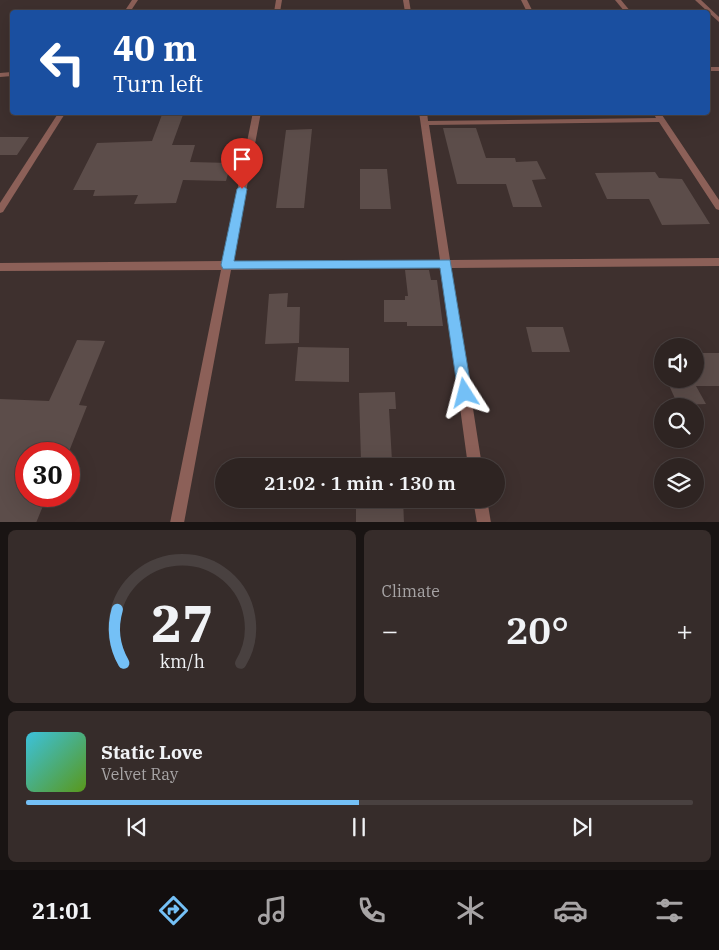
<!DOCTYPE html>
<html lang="en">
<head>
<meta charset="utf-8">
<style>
  body { margin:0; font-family:"IBM Plex Serif",serif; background:#362c2a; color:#f1f3f6; height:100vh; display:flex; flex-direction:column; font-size:19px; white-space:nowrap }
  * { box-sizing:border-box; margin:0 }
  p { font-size:16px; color:#a7a4a5 }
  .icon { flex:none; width:28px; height:28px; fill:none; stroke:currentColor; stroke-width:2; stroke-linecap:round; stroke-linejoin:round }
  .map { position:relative; height:522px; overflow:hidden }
  .panel { display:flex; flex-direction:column; gap:8px; padding:8px; background:#191413; flex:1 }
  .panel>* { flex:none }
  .banner { position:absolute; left:10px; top:10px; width:700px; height:105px; border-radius:5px; box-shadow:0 5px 20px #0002,0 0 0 1px #494140; background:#1a4fa0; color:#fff; overflow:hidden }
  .fabs { position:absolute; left:654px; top:338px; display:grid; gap:10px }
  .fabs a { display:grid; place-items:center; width:50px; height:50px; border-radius:50%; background:#2e2422; box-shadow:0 5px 20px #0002,0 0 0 1px #494140; font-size:25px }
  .speed { position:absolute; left:15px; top:442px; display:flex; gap:10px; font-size:25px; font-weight:700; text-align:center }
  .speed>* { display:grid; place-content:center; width:65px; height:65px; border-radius:50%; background:#2e2422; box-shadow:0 5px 20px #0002,0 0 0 1px #494140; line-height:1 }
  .speed .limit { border:8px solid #d22; background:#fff; color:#111 }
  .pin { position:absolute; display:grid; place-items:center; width:42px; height:42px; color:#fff; margin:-51px -21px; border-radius:50% 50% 50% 0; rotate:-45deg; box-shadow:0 0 5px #0007 }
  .pin .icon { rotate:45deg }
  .me { position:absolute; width:55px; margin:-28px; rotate:351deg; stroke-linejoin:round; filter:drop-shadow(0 0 4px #0008) }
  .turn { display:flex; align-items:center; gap:18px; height:105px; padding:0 20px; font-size:22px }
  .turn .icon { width:65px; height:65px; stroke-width:2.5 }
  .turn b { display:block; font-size:35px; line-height:42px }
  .big { font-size:38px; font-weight:600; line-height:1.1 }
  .panel .widget { flex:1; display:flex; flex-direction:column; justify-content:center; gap:8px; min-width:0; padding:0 18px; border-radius:8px; background:#362c2a }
  .panel .dial { align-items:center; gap:0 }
  .dial svg { height:130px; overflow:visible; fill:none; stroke:#494140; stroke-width:7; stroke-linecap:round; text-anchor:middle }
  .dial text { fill:#f1f3f6; stroke:none }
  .song { display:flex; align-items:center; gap:15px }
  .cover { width:60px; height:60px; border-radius:8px; background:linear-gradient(135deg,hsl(190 70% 55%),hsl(90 70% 35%)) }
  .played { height:5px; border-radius:2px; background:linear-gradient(90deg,#74c0f6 50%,#494140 50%) }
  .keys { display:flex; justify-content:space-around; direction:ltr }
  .heat { display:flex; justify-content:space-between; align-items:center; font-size:28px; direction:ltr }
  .panel .tiles { flex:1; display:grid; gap:8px; grid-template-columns:1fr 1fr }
  .widget:last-child { grid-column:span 2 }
  .trip { position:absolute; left:215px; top:458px; width:290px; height:50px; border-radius:25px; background:#2e2422; box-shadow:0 5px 20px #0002,0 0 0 1px #494140; font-weight:600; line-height:50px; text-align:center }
  .dock { display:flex; height:80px; justify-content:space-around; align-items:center; background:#120e0e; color:#a7a4a5 }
  .dock .icon { width:35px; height:35px }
  .dock .on { color:#74c0f6 }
  .dock b { font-size:22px; color:#f1f3f6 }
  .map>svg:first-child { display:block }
  .building { fill:#5c4d4a }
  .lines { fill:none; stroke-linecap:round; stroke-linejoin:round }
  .street { fill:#8c6058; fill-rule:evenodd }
  .route { fill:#74c0f6; stroke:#4b7da0 }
</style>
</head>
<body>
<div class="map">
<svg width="719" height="523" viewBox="0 0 719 523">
  <rect width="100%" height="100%" fill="#3e302e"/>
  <g class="building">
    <path d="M163,112H184L172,145H195L190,162L231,163L226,181L183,180L176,203L134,204L138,195L93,196L95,190H73L97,143L152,141Z"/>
    <path d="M443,128H476L486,158H515L516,162L537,161L546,179L532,180L542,207H513L506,184H457Z"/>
    <path d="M312,129L304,208H276L286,130Z"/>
    <path d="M0,137H29L17,155H0Z"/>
    <path d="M360,169H387L391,209H360Z"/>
    <path d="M655,172L659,178L682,179L710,224L662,225L649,199H607L595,173Z"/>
    <path d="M405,270H429L431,280H437L443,326H407V322H384V300H405V296H408Z"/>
    <path d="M288,293L287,307H300L299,343L265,344L269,294Z"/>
    <path d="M526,327H563L570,352H532Z"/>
    <path d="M77,340L105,341L79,405L87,406L68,454L26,451V496H47L36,523H0V399L49,401Z"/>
    <path d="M298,347L349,348V382L295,381Z"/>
    <path d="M695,353H719V386H696L706,404L678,405L667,381H694L695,383Z"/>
    <path d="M395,392L396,409H389L392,461H400V466H356V461H361L359,393Z"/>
    <path d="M356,499H403L404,523H356Z"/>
  </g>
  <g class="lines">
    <g class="street">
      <path d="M132,0H138L130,12H124Z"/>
      <path d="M276,0H282L280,12H274Z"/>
      <path d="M403,0H409L411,12H405Z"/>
      <path d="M521,0H527L533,12H527Z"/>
      <path d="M615,0H621L631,12H625Z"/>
      <path d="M695,0H701L719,17V22Z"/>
      <rect x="708" y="67" width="11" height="4"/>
      <path d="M12,72V76L0,77V73Z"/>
      <path d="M59,112H66L3,212L0,213V203Z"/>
      <path d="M253,112H261L233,261L440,260L419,112H427L428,121L656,118L653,112H660L719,200V210L716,209L659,122L429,125L450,260L719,258V266L451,268L482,466H468L441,268L231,270L184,523H170L221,270L0,271V263L223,261Z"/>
      <path d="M473,499H487L491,523H477Z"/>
    </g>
  </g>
  <path class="route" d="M242,185L247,189L234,261L450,260L472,393L470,398L465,400L460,398L458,393L440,268L223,269L221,265L237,189Z"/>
</svg>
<div class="fabs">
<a><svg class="icon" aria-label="sound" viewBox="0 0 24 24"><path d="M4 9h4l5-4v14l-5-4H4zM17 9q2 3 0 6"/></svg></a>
<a><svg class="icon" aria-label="search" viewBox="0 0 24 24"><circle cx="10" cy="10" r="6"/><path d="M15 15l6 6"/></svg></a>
<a><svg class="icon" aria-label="layers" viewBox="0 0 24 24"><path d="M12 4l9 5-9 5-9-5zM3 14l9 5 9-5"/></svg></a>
</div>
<div class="speed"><div class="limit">30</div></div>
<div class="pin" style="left:242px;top:189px;background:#d93025"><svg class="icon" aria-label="arrive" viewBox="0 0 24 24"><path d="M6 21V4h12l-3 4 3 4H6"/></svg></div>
<svg class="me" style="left:465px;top:393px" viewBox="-20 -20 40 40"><path d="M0-17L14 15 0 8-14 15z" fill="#74c0f6" stroke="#fff" stroke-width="4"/></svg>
<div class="trip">21:02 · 1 min · 130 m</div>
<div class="banner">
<div class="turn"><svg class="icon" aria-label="left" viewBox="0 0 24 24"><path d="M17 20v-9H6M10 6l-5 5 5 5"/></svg><div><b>40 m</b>Turn left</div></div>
</div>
</div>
<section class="panel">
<div class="tiles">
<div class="widget dial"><svg viewBox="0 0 100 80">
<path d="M14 69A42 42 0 1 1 86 69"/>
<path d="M14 69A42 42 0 0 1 10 36" stroke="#74c0f6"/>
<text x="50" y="56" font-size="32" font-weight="700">27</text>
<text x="50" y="72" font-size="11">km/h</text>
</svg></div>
<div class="widget"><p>Climate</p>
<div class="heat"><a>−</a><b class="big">20°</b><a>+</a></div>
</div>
<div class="widget">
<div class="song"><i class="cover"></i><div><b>Static Love</b><p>Velvet Ray</p></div></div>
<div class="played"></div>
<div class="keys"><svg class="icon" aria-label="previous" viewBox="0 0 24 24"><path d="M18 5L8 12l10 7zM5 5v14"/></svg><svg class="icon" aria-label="pause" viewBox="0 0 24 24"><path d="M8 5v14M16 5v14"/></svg><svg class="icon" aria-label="next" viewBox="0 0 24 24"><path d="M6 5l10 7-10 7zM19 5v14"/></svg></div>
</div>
</div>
</section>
<nav class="dock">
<b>21:01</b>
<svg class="icon on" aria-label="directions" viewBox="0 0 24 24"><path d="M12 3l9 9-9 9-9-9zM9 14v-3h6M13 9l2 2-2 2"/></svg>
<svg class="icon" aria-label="music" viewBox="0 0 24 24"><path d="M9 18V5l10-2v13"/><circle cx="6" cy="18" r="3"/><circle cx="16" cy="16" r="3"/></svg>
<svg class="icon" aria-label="phone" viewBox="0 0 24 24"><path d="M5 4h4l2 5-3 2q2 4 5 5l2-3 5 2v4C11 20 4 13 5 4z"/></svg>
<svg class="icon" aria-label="climate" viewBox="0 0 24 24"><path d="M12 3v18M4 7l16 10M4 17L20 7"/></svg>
<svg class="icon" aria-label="car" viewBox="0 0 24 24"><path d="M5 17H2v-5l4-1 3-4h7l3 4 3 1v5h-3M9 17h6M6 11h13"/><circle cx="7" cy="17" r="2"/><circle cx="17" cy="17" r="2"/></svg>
<svg class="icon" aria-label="filters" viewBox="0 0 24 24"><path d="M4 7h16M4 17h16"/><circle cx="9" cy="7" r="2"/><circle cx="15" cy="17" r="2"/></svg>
</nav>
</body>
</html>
